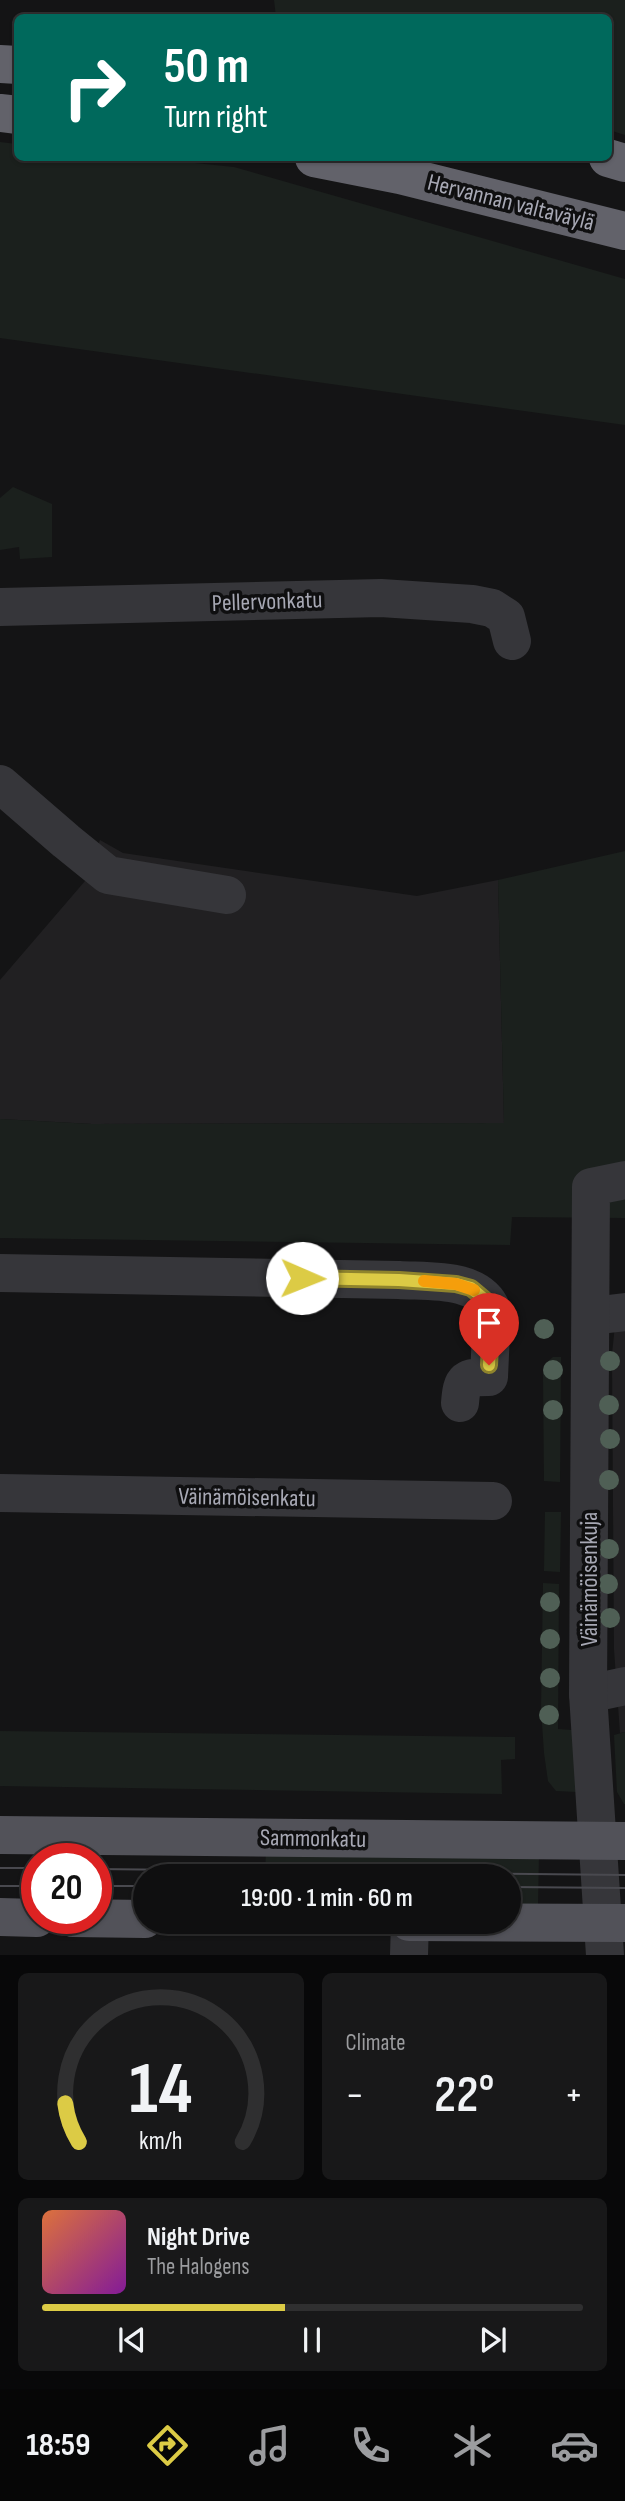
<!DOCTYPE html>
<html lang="en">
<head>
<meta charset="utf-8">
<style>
  body { margin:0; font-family:"Sofia Sans Condensed",sans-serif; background:#181819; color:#f1f3f6; height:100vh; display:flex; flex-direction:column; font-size:26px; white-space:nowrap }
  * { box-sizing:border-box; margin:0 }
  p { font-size:23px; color:#9b9c9f }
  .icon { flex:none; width:38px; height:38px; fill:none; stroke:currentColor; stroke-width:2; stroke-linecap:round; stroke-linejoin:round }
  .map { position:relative; height:1955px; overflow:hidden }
  .sheet { display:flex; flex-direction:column; gap:18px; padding:18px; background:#080809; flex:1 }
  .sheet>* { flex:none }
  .banner { position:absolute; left:14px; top:14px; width:598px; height:147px; border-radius:10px; box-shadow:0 2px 5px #0004,0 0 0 2px #2f2f30; background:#00695c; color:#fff; overflow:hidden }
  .speed { position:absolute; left:21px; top:1843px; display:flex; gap:14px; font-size:35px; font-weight:700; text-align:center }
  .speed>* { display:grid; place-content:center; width:91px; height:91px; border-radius:50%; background:#0f0f10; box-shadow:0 2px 5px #0004,0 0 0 2px #2f2f30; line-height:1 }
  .speed .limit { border:10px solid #d22; background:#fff; color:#111 }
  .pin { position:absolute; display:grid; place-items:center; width:60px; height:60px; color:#fff; margin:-72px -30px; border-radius:50% 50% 50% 0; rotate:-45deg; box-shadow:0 0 7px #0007 }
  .pin .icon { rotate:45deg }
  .me { position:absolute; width:77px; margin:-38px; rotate:91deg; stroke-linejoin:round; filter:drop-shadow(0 0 5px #0008) }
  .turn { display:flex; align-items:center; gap:24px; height:147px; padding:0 35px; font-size:32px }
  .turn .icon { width:91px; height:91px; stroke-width:2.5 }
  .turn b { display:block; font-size:49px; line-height:60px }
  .big { font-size:52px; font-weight:600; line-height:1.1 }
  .sheet .card { flex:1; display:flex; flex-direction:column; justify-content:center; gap:10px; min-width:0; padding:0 24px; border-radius:10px; background:#181819 }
  .sheet .dial { align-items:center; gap:0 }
  .dial svg { height:182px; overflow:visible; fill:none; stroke:#2f2f30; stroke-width:7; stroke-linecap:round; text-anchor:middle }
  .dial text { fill:#f1f3f6; stroke:none }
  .song { display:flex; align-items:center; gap:21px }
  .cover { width:84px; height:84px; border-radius:10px; background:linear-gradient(135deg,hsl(20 70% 55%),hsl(290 70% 35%)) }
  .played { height:7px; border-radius:4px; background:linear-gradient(90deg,#dccb45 45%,#2f2f30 45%) }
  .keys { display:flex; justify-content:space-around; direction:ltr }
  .heat { display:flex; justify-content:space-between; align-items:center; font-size:38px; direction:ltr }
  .sheet .tiles { flex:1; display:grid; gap:18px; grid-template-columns:1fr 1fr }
  .card:last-child { grid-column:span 2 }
  .trip { position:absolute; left:133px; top:1864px; width:388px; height:70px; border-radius:35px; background:#0f0f10; box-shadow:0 2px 5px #0004,0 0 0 2px #2f2f30; font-weight:600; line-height:70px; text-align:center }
  .tabs { display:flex; height:112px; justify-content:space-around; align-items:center; background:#060606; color:#9b9c9f }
  .tabs .icon { width:49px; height:49px }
  .tabs .selected { color:#dccb45 }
  .tabs b { font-size:32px; color:#f1f3f6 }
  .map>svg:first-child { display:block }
  .built { fill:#212022 }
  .green { fill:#1b201d }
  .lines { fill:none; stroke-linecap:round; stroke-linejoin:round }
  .minor { stroke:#36363a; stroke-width:38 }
  .major { stroke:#525259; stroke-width:38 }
  .highway { stroke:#62626a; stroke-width:38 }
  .tram { stroke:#49494f; stroke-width:2 }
  .tree { fill:#4f5f55 }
  .route-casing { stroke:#8f842d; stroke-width:18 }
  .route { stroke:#dccb45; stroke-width:12 }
  .slow { stroke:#f59e0b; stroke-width:12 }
  .labels { text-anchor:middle; stroke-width:7; stroke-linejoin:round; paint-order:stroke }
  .street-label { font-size:24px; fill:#a7a8b4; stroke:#0f0f10 }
</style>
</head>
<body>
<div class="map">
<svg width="625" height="1955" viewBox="0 0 625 1955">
  <rect width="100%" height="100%" fill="#141415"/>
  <g class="built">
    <path d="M100,840L123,853L417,896L498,880L504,1123L92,1124L0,1119V980L85,881Z"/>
    <path d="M625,1296V1732L620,1733L614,1649L612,1354L618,1297Z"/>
  </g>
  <g class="green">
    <path d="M274,0H625V135L609,130V18L276,17Z"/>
    <path d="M0,142L17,144L18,158H146L234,167L625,279V425L0,338Z"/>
    <path d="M13,487L52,504V557L20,559L19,547L0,550V498Z"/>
    <path d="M625,851V1218L512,1217L510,1245L0,1238V1119L92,1124L504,1123L498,880Z"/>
    <path d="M553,1357H561L560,1482L544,1481L543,1372L546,1363Z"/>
    <path d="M545,1512H561L560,1572L544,1571Z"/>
    <path d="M543,1583L559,1584L558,1729L572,1730L577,1792L556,1791L548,1781L544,1753L541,1709Z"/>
    <path d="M0,1731L515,1737V1759L501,1760L502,1794L0,1786Z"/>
    <path d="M625,1732V1804H624L617,1792L614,1735Z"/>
    <path d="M266,1849L539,1854L538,1906H509V1876H265Z"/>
  </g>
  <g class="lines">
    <g class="minor">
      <path d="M0,607L381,598L472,604L492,608L506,617L512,641"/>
      <path d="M0,784L66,841L108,875L227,895"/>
      <path d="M0,1273L399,1280C429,1282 479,1277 492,1310L489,1377C465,1377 462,1378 460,1403"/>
      <path d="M591,1316L625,1312"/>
      <path d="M0,1493L493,1501"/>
      <path d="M588,1694L625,1686"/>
      <path d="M409,1955L410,1922"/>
      <path d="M605,1955L588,1694L591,1187L625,1180"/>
    </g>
    <g class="major">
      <path d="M0,1835L625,1841"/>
      <path d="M0,1917L37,1918"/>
      <path d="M73,1918L145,1919"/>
      <path d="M409,1922L625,1923"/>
    </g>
    <g class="highway">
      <path d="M0,64L18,65"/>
      <path d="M0,113L18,115"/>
      <path d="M314,158L400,175L625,231"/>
      <path d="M608,158L625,163"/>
    </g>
    <g class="tram">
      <path d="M0,1868H37"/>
      <path d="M96,1869L625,1875"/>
      <path d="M0,1886H37"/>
      <path d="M96,1886H145"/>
      <path d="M509,1887L625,1888"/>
    </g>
  </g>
  <g class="tree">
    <circle cx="544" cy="1329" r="10"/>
    <circle cx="610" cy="1361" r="10"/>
    <circle cx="553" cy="1370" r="10"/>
    <circle cx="609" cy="1405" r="10"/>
    <circle cx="553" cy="1410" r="10"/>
    <circle cx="610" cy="1439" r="10"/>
    <circle cx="609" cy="1480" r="10"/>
    <circle cx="609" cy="1549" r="10"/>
    <circle cx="608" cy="1584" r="10"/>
    <circle cx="550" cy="1602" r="10"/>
    <circle cx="610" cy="1618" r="10"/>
    <circle cx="550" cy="1639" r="10"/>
    <circle cx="550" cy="1678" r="10"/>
    <circle cx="549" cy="1715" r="10"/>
  </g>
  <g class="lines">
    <defs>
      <path id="route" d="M302,1278L399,1280L456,1284L471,1288L489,1303L492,1310L489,1365"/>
    </defs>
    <use href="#route" class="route-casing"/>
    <use href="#route" class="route"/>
    <path class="slow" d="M424,1281L456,1284L474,1290"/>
  </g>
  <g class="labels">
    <g class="street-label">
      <text transform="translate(511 202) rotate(14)" y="8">Hervannan valtaväylä</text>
      <text transform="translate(267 601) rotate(-2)" y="8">Pellervonkatu</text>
      <text transform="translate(247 1497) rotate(1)" y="8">Väinämöisenkatu</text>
      <text transform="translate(589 1579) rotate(-90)" y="8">Väinämöisenkuja</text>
      <text transform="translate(313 1838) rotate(1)" y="8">Sammonkatu</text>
    </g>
  </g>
</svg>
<div class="speed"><div class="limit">20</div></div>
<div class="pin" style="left:489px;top:1365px;background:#d93025"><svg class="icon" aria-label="arrive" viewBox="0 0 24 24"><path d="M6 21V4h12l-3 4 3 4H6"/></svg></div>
<svg class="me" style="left:302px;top:1278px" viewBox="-20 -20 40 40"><circle r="19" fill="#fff"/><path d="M0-13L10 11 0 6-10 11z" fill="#dccb45"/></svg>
<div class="trip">19:00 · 1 min · 60 m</div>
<div class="banner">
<div class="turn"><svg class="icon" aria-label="right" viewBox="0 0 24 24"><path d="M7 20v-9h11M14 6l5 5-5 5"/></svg><div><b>50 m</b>Turn right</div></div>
</div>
</div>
<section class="sheet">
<div class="tiles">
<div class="card dial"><svg viewBox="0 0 100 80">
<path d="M14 69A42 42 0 1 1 86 69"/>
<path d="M14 69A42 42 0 0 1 8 52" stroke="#dccb45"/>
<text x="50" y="56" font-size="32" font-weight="700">14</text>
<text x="50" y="72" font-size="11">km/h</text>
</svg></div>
<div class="card"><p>Climate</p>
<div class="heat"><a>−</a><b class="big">22°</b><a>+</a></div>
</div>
<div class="card">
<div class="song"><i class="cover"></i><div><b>Night Drive</b><p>The Halogens</p></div></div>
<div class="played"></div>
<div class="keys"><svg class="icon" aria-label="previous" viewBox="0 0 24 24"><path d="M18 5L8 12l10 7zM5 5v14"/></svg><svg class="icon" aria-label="pause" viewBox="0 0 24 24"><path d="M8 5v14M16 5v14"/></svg><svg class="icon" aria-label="next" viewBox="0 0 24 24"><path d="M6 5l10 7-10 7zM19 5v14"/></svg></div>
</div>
</div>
</section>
<nav class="tabs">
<b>18:59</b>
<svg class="icon selected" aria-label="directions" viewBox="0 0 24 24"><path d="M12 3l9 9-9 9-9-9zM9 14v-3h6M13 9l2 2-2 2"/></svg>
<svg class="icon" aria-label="music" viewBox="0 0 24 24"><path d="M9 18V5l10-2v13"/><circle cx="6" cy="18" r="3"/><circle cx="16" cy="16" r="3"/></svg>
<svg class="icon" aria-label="phone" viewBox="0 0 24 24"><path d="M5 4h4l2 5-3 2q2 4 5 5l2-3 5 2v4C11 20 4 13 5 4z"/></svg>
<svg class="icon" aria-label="climate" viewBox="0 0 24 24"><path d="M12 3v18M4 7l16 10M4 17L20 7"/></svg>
<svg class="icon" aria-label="car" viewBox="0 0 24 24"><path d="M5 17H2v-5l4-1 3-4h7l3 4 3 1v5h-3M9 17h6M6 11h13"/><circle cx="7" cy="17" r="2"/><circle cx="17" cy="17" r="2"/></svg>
</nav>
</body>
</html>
